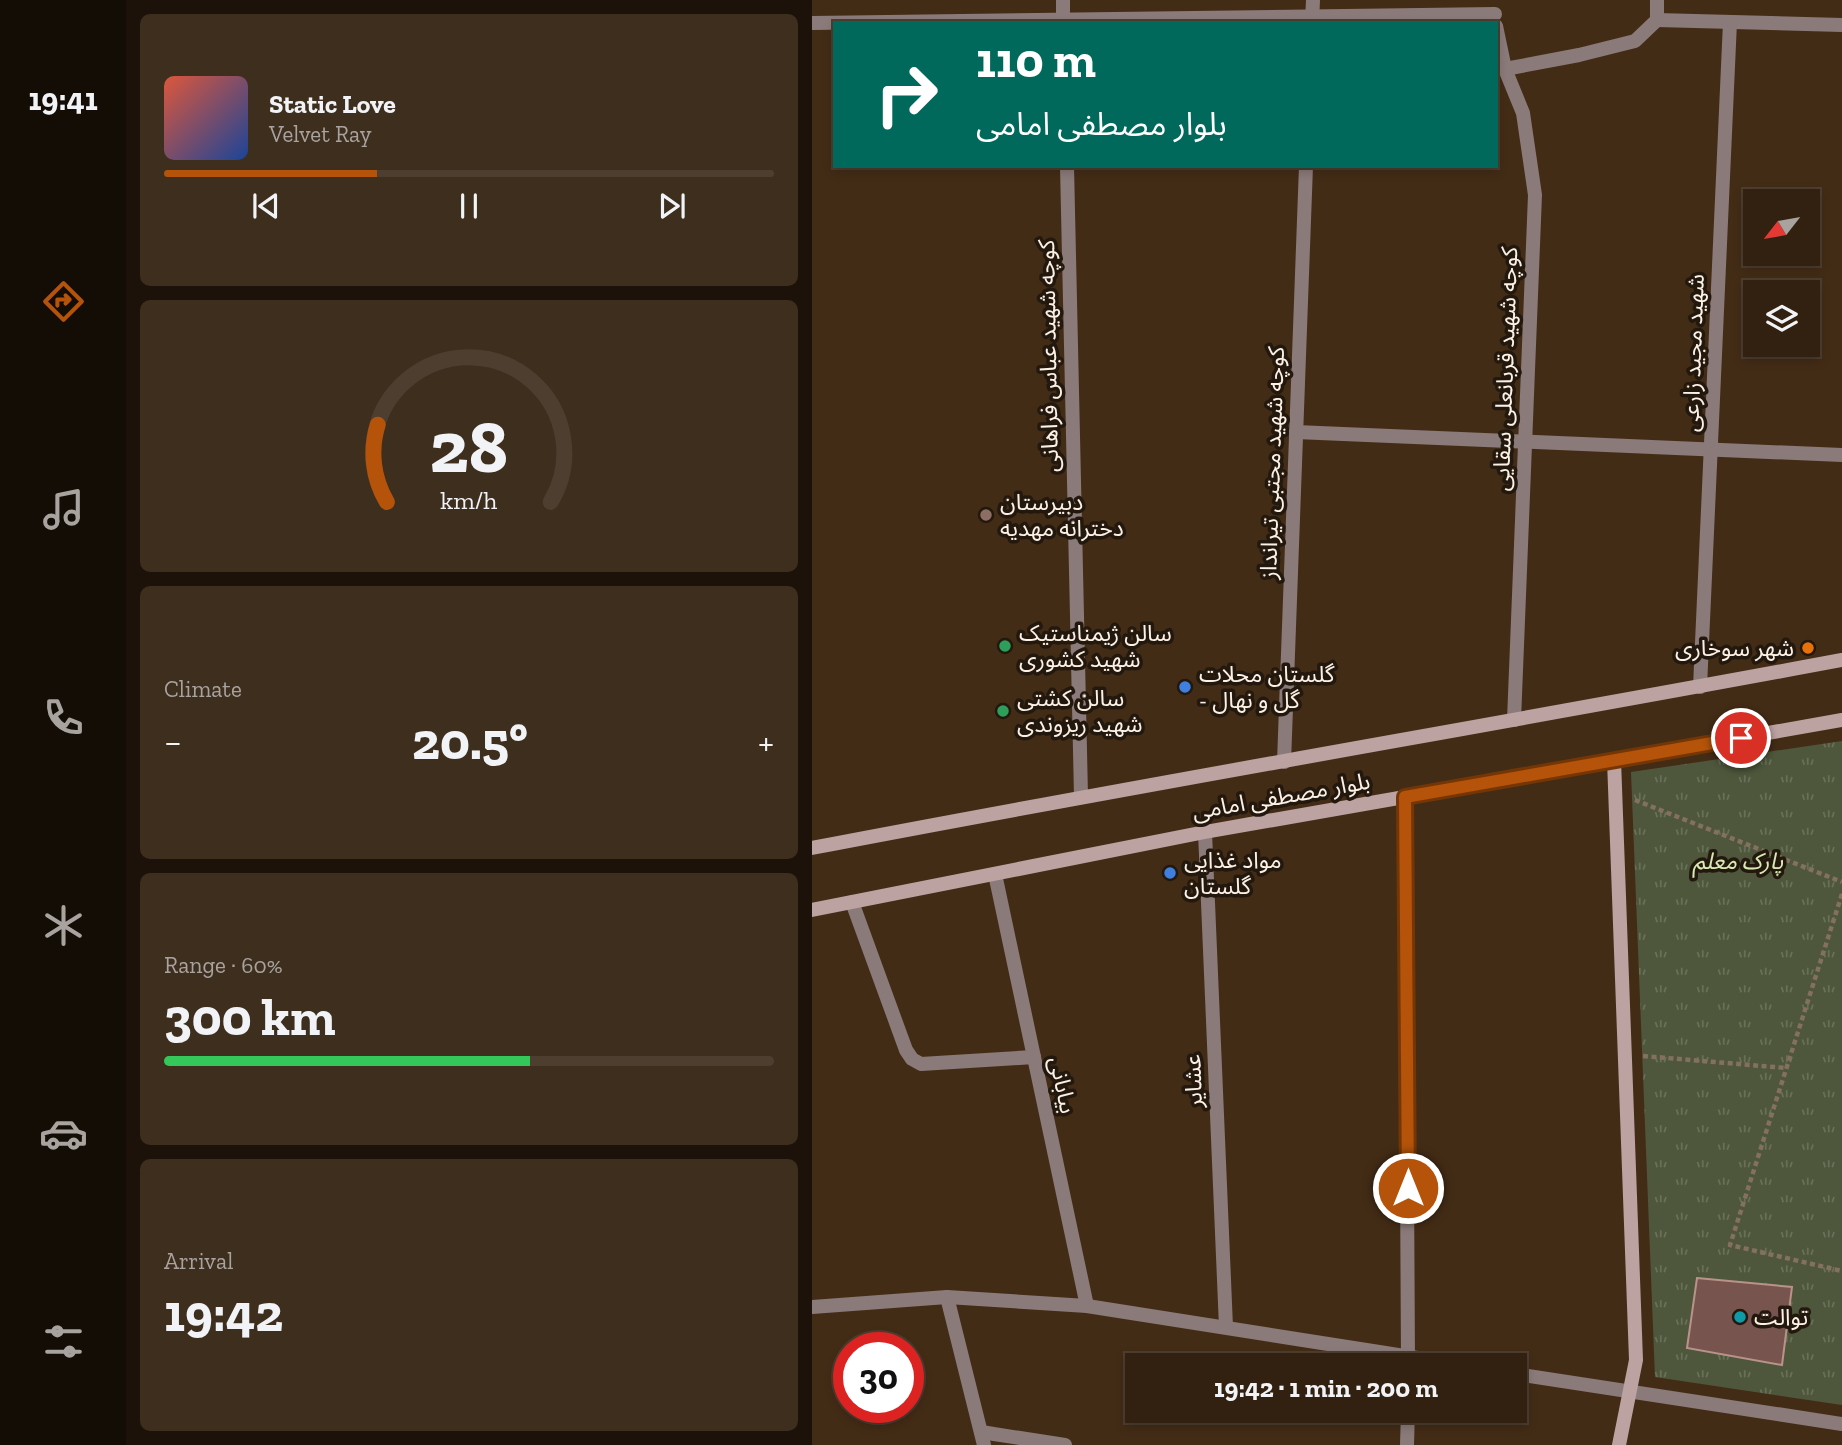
<!DOCTYPE html>
<html lang="en">
<head>
<meta charset="utf-8">
<style>
  body { margin:0; font-family:"Zilla Slab","Noto Sans Arabic",serif; background:#3d2e1e; color:#f1f3f6; height:100vh; display:flex; flex-direction:column; font-size:26px; white-space:nowrap }
  * { box-sizing:border-box; margin:0 }
  p { font-size:23px; color:#a8a39f }
  .icon { flex:none; width:38px; height:38px; fill:none; stroke:currentColor; stroke-width:2; stroke-linecap:round; stroke-linejoin:round }
  .map { position:relative; flex:1; overflow:hidden }
  .side { display:flex; flex-direction:column; gap:14px; padding:14px; background:#1c1209; width:686px }
  .side>* { flex:none }
  .hud { position:absolute; left:21px; top:21px; width:665px; height:147px; border-radius:0px; box-shadow:0 4px 10px #0003,0 0 0 2px #4d3e30; background:#00695c; color:#fff; overflow:hidden }
  .needle { width:46px; rotate:239deg }
  .buttons { position:absolute; left:931px; top:189px; display:grid; gap:14px }
  .buttons a { display:grid; place-items:center; width:77px; height:77px; border-radius:0px; background:#322110; box-shadow:0 4px 10px #0003,0 0 0 2px #4d3e30; font-size:35px }
  .speed { position:absolute; left:21px; top:1332px; display:flex; gap:14px; font-size:35px; font-weight:700; text-align:center }
  .speed>* { display:grid; place-content:center; width:91px; height:91px; border-radius:50%; background:#322110; box-shadow:0 4px 10px #0003,0 0 0 2px #4d3e30; line-height:1 }
  .speed .limit { border:10px solid #d22; background:#fff; color:#111 }
  .pin { position:absolute; display:grid; place-items:center; width:60px; height:60px; color:#fff; margin:-30px; border:4px solid #fff; border-radius:50%; box-shadow:0 2px 7px #0007 }
  .me { position:absolute; width:77px; margin:-38px; rotate:0deg; stroke-linejoin:round; filter:drop-shadow(0 0 5px #0008) }
  .turn { display:flex; align-items:center; gap:24px; height:147px; padding:0 28px; font-size:32px }
  .turn .icon { width:91px; height:91px; stroke-width:2.5 }
  .turn b { display:block; font-size:49px; line-height:60px }
  .big { font-size:52px; font-weight:700; line-height:1.1 }
  .side .tile { flex:1; display:flex; flex-direction:column; justify-content:center; gap:10px; min-width:0; padding:0 24px; border-radius:10px; background:#3d2e1e }
  .side .dial { align-items:center; gap:0 }
  .dial svg { height:182px; overflow:visible; fill:none; stroke:#4d3e30; stroke-width:7; stroke-linecap:round; text-anchor:middle }
  .dial text { fill:#f1f3f6; stroke:none }
  .song { display:flex; align-items:center; gap:21px }
  .cover { width:84px; height:84px; border-radius:10px; background:linear-gradient(135deg,hsl(10 70% 55%),hsl(220 70% 35%)) }
  .played { height:7px; border-radius:4px; background:linear-gradient(90deg,#b45309 35%,#4d3e30 35%) }
  .keys { display:flex; justify-content:space-around; direction:ltr }
  .heat { display:flex; justify-content:space-between; align-items:center; font-size:38px; direction:ltr }
  .charge { height:10px; border-radius:5px; background:linear-gradient(90deg,#34c759 60%,#4d3e30 0) }
  .trip { position:absolute; left:313px; top:1353px; width:402px; height:70px; border-radius:0px; background:#322110; box-shadow:0 4px 10px #0003,0 0 0 2px #4d3e30; font-weight:700; line-height:70px; text-align:center }
  main { display:flex; flex:1; min-height:0 }
  .menu { display:flex; flex-direction:column; width:126px; justify-content:space-around; align-items:center; background:#140d06; color:#a8a39f }
  .menu .icon { width:49px; height:49px }
  .menu .current { color:#b45309 }
  .menu b { font-size:32px; color:#f1f3f6 }
  .map>svg:first-child { display:block }
  .park { fill:url(#park-tufts) }
  .building { fill:#77554e; stroke:#b9928a; stroke-width:2 }
  .lines { fill:none; stroke-linecap:round; stroke-linejoin:round }
  .path { stroke:#83705e; stroke-width:4.5; stroke-dasharray:5 3.5; stroke-linecap:butt }
  .street { stroke:#8b7a7a; stroke-width:14 }
  .secondary { stroke:#bda2a2; stroke-width:14 }
  .route-casing { stroke:#753606; stroke-width:18 }
  .route { stroke:#b45309; stroke-width:12 }
  .education-dot { fill:#8d6e63; stroke:#22180e; stroke-width:2.5 }
  .leisure-dot { fill:#2e9e5b; stroke:#22180e; stroke-width:2.5 }
  .food-dot { fill:#e8710a; stroke:#22180e; stroke-width:2.5 }
  .shop-dot { fill:#3f7fe0; stroke:#22180e; stroke-width:2.5 }
  .culture-dot { fill:#0f9aa8; stroke:#22180e; stroke-width:2.5 }
  .labels { text-anchor:middle; stroke-width:7; stroke-linejoin:round; paint-order:stroke }
  .street-label { font-size:23px; fill:#fdf1e6; stroke:#22180e }
  .poi-label { font-size:23px; fill:#fdf1e6; stroke:#22180e; text-anchor:start }
  .park-label { font-size:23px; font-style:italic; fill:#d8eab1; stroke:#22180e }
</style>
</head>
<body>
<main>
<nav class="menu">
<b>19:41</b>
<svg class="icon current" aria-label="directions" viewBox="0 0 24 24"><path d="M12 3l9 9-9 9-9-9zM9 14v-3h6M13 9l2 2-2 2"/></svg>
<svg class="icon" aria-label="music" viewBox="0 0 24 24"><path d="M9 18V5l10-2v13"/><circle cx="6" cy="18" r="3"/><circle cx="16" cy="16" r="3"/></svg>
<svg class="icon" aria-label="phone" viewBox="0 0 24 24"><path d="M5 4h4l2 5-3 2q2 4 5 5l2-3 5 2v4C11 20 4 13 5 4z"/></svg>
<svg class="icon" aria-label="climate" viewBox="0 0 24 24"><path d="M12 3v18M4 7l16 10M4 17L20 7"/></svg>
<svg class="icon" aria-label="car" viewBox="0 0 24 24"><path d="M5 17H2v-5l4-1 3-4h7l3 4 3 1v5h-3M9 17h6M6 11h13"/><circle cx="7" cy="17" r="2"/><circle cx="17" cy="17" r="2"/></svg>
<svg class="icon" aria-label="filters" viewBox="0 0 24 24"><path d="M4 7h16M4 17h16"/><circle cx="9" cy="7" r="2"/><circle cx="15" cy="17" r="2"/></svg>
</nav>
<section class="side">
<div class="tile">
<div class="song"><i class="cover"></i><div><b>Static Love</b><p>Velvet Ray</p></div></div>
<div class="played"></div>
<div class="keys"><svg class="icon" aria-label="previous" viewBox="0 0 24 24"><path d="M18 5L8 12l10 7zM5 5v14"/></svg><svg class="icon" aria-label="pause" viewBox="0 0 24 24"><path d="M8 5v14M16 5v14"/></svg><svg class="icon" aria-label="next" viewBox="0 0 24 24"><path d="M6 5l10 7-10 7zM19 5v14"/></svg></div>
</div>
<div class="tile dial"><svg viewBox="0 0 100 80">
<path d="M14 69A42 42 0 1 1 86 69"/>
<path d="M14 69A42 42 0 0 1 10 35" stroke="#b45309"/>
<text x="50" y="56" font-size="32" font-weight="700">28</text>
<text x="50" y="72" font-size="11">km/h</text>
</svg></div>
<div class="tile"><p>Climate</p>
<div class="heat"><a>−</a><b class="big">20.5°</b><a>+</a></div>
</div>
<div class="tile"><p>Range · 60%</p><b class="big">300 km</b><div class="charge"></div></div>
<div class="tile"><p>Arrival</p><b class="big">19:42</b></div>
</section>
<div class="map">
<svg width="1030" height="1445" viewBox="0 0 1030 1445">
  <defs>
    <pattern id="park-tufts" width="24" height="20" patternUnits="userSpaceOnUse" patternTransform="scale(1.75)"><rect width="24" height="20" fill="#4e573c"/><path d="M3 7l-1-3M5 7V3M7 7l1-3M15 17l-1-3M17 17v-4M19 17l1-3" fill="none" stroke="#687058"/></pattern>
  </defs>
  <rect width="100%" height="100%" fill="#432c16"/>
  <path class="park" d="M1030,741V1405L843,1377L819,772Z"/>
  <path class="building" d="M885,1278L980,1287L970,1365L875,1348Z"/>
  <g class="lines">
    <g class="path">
      <path d="M823,800L1030,882"/>
      <path d="M1030,894L918,1245L1030,1271"/>
      <path d="M831,1056L974,1068"/>
    </g>
    <g class="street">
      <path d="M251,0V23"/>
      <path d="M845,0V20"/>
      <path d="M845,20L1030,25"/>
      <path d="M0,23L683,14"/>
      <path d="M500,23L501,0"/>
      <path d="M684,26L693,69L711,113L723,195L702,720"/>
      <path d="M693,69L767,55L823,41L845,20"/>
      <path d="M255,166L269,796"/>
      <path d="M484,432L1030,455"/>
      <path d="M888,687L918,22"/>
      <path d="M472,762L494,166"/>
      <path d="M593,797L596,1364"/>
      <path d="M393,832L414,1327"/>
      <path d="M183,874L275,1306"/>
      <path d="M40,902L94,1050L100,1059L109,1064L222,1057"/>
      <path d="M135,1297L172,1445"/>
      <path d="M0,1307L135,1297L275,1306L650,1365"/>
      <path d="M704,1374L1030,1424"/>
      <path d="M169,1432L253,1445"/>
      <path d="M595,1445L596,1410"/>
    </g>
    <g class="secondary">
      <path d="M802,760L824,1360L807,1445"/>
      <path d="M0,848C343,782 687,724 1030,660"/>
      <path d="M0,910L393,832L1030,720"/>
    </g>
  </g>
  <g class="lines">
    <defs>
      <path id="route" d="M596,1188L593,797L929,738"/>
    </defs>
    <use href="#route" class="route-casing"/>
    <use href="#route" class="route"/>
  </g>
  <circle class="education-dot" cx="174" cy="515" r="7"/>
  <g class="leisure-dot">
    <circle cx="193" cy="646" r="7"/>
    <circle cx="191" cy="711" r="7"/>
  </g>
  <circle class="food-dot" cx="996" cy="648" r="7"/>
  <g class="shop-dot">
    <circle cx="373" cy="687" r="7"/>
    <circle cx="358" cy="873" r="7"/>
  </g>
  <circle class="culture-dot" cx="928" cy="1317" r="7"/>
  <g class="labels">
    <g class="street-label">
      <text transform="translate(881 353) rotate(-88)" y="8">شهید مجید زارعی</text>
      <text transform="translate(236 356) rotate(-91)" y="8">کوچه شهید عباس فراهانی</text>
      <text transform="translate(693 369) rotate(-88)" y="8">کوچه شهید قربانعلی سقایی</text>
      <text transform="translate(460 463) rotate(-88)" y="8">کوچه شهید مجتبی تیرانداز</text>
      <text transform="translate(469 796) rotate(-10)" y="8">بلوار مصطفی امامی</text>
      <text transform="translate(381 1081) rotate(-92)" y="8">عشایر</text>
      <text transform="translate(251 1085) rotate(78)" y="8">بیابانی</text>
    </g>
    <g class="poi-label">
      <text x="188" y="510">دبیرستان<tspan x="188" dy="26">دخترانه مهدیه</tspan></text>
      <text x="207" y="641">سالن ژیمناستیک<tspan x="207" dy="26">شهید کشوری</tspan></text>
      <text x="982" y="656" text-anchor="end">شهر سوخاری</text>
      <text x="387" y="682">گلستان محلات<tspan x="387" dy="26">- گل و نهال</tspan></text>
      <text x="205" y="706">سالن کشتی<tspan x="205" dy="26">شهید ریزوندی</tspan></text>
      <text x="372" y="868">مواد غذایی<tspan x="372" dy="26">گلستان</tspan></text>
      <text x="942" y="1325">توالت</text>
    </g>
    <g class="park-label">
      <text x="926" y="869">پارک معلم</text>
    </g>
  </g>
</svg>
<div class="buttons">
<a><svg class="needle" viewBox="-14 -14 28 28"><path d="M0-13l5 13h-10z" fill="#e53935"/><path d="M0 13l5-13h-10z" fill="#a8a39f"/></svg></a>
<a><svg class="icon" aria-label="layers" viewBox="0 0 24 24"><path d="M12 4l9 5-9 5-9-5zM3 14l9 5 9-5"/></svg></a>
</div>
<div class="speed"><div class="limit">30</div></div>
<div class="pin" style="left:929px;top:738px;background:#d93025"><svg class="icon" aria-label="arrive" viewBox="0 0 24 24"><path d="M6 21V4h12l-3 4 3 4H6"/></svg></div>
<svg class="me" style="left:596px;top:1188px" viewBox="-20 -20 40 40"><circle r="17" fill="#b45309" stroke="#fff" stroke-width="3"/><path d="M0-11L8 9 0 5-8 9z" fill="#fff"/></svg>
<div class="trip">19:42 · 1 min · 200 m</div>
<div class="hud">
<div class="turn"><svg class="icon" aria-label="right" viewBox="0 0 24 24"><path d="M7 20v-9h11M14 6l5 5-5 5"/></svg><div><b>110 m</b>بلوار مصطفی امامی</div></div>
</div>
</div>
</main>
</body>
</html>
